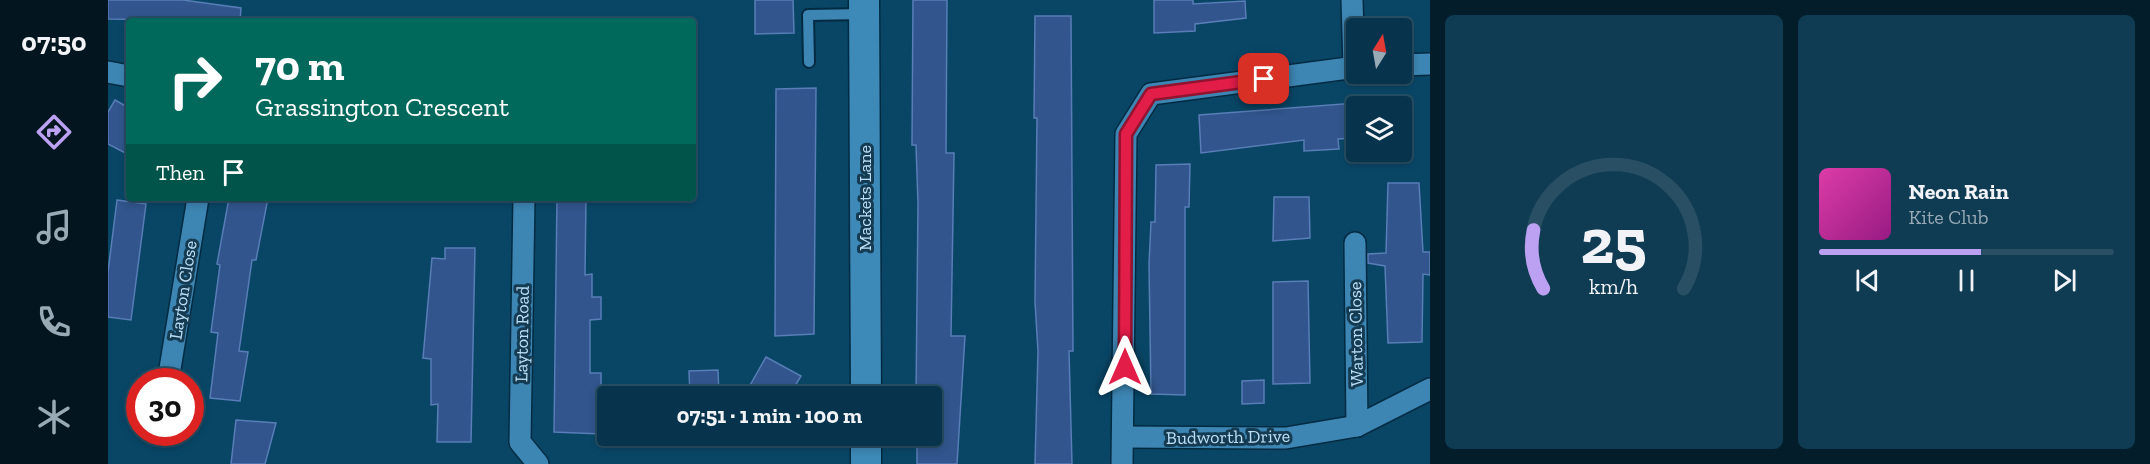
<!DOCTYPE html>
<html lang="en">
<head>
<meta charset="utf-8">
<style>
  body { margin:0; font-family:"Zilla Slab",serif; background:#103c53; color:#f1f3f6; height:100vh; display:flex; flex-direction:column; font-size:22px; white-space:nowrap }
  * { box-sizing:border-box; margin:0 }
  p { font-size:20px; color:#98aab5 }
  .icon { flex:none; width:33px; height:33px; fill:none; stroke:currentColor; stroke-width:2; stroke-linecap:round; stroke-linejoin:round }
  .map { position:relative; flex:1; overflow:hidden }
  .panel { display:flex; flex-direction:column; gap:15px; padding:15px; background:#041d2a; width:720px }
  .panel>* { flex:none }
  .banner { position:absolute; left:18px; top:18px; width:570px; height:183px; border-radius:6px; box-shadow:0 3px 9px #0003,0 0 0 2px #284f64; background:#00695c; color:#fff; overflow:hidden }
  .needle { width:39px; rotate:11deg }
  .controls { position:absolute; left:1238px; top:18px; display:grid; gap:12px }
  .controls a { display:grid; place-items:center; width:66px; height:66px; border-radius:6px; background:#07344c; box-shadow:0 3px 9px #0003,0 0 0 2px #284f64; font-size:30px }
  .speed { position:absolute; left:18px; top:368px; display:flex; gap:12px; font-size:30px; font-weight:700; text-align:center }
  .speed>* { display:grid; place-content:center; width:78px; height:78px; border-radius:50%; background:#07344c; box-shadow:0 3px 9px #0003,0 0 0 2px #284f64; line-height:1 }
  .speed .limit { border:9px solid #d22; background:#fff; color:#111 }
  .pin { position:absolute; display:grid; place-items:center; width:51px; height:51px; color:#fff; margin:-26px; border-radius:12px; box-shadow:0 3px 9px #0006 }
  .me { position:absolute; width:66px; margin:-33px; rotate:0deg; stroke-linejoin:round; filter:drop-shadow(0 0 4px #0008) }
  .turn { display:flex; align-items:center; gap:21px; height:126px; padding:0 30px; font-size:27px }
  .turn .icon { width:78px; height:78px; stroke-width:2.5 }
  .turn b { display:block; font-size:42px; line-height:51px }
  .then { display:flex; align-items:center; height:57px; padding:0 30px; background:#0003; gap:12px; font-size:22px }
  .panel .tile { flex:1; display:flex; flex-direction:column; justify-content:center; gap:9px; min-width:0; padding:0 21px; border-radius:9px; background:#103c53 }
  .panel .dial { align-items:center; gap:0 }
  .dial svg { height:156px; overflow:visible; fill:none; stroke:#284f64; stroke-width:7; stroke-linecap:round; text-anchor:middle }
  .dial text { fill:#f1f3f6; stroke:none }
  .song { display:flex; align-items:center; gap:18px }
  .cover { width:72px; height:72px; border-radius:9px; background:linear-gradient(135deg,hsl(320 70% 55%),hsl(310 70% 35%)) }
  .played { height:6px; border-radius:3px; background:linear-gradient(90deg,#bca0f2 55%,#284f64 55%) }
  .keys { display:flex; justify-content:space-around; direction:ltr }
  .panel .tiles { flex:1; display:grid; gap:15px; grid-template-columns:repeat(2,1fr) }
  .trip { position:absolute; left:489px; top:386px; width:345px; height:60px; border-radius:6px; background:#07344c; box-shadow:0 3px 9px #0003,0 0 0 2px #284f64; font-weight:700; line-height:60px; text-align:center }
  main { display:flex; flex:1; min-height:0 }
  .tab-bar { display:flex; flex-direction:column; width:108px; justify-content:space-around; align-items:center; background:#03151e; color:#98aab5 }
  .tab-bar .icon { width:42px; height:42px }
  .tab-bar .current { color:#bca0f2 }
  .tab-bar b { font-size:27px; color:#f1f3f6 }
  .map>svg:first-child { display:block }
  .building { fill:#31558c; stroke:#587db7; stroke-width:1.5 }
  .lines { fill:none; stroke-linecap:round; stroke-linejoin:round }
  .lane-casing { stroke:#022b42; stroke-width:14 }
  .street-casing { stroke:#022b42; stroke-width:24 }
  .secondary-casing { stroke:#022b42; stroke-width:33 }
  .lane { stroke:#3d85b2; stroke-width:10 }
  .street { stroke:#3d85b2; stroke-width:21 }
  .secondary { stroke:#3d89b7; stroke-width:30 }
  .route-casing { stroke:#92132f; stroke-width:15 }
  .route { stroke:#e11d48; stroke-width:10 }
  .labels { text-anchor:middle; stroke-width:6; stroke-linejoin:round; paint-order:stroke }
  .street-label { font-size:18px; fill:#bde0f8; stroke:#143b52 }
</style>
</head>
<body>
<main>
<nav class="tab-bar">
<b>07:50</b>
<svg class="icon current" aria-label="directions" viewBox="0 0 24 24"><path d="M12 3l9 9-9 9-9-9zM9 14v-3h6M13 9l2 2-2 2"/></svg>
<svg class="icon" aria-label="music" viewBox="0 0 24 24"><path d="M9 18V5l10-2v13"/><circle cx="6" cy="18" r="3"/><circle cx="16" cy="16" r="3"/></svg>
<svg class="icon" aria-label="phone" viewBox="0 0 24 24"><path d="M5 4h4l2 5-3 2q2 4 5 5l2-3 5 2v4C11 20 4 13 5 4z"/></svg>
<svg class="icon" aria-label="climate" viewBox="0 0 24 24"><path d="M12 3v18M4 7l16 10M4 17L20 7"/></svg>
</nav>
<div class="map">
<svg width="1322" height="464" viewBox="0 0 1322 464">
  <rect width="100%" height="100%" fill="#094666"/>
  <g class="building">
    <path d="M0,0H75L133,8L132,21L0,19Z"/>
    <path d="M647,0H685L686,33L647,34Z"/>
    <path d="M805,0H839L838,153H846L843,336H857L849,464H809V435H824V396H808L810,204L808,145H804Z"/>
    <path d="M1046,0H1085V4L1137,1L1138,18L1087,24V31L1046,33Z"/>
    <path d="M927,16H963L965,351H961L964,464H927L930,351L927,302L929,118H926Z"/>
    <path d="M708,88L706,334L667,336L668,89Z"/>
    <path d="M7,100L21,108V155L0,144V112Z"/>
    <path d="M1248,103V138L1230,139L1231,149L1196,151V140L1093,153L1091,115Z"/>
    <path d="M1082,164L1081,207H1077V395L1043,394L1041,264L1043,222H1047L1048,165Z"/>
    <path d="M1280,183H1311L1315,252H1322V275L1315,274L1314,342L1280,343L1277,266L1260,263V254L1278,253Z"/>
    <path d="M1166,197H1201L1202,238L1165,241Z"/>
    <path d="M121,198H160L148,260H144L131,351L140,352L132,401L102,398L110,333L103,332L112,265L109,264Z"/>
    <path d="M449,198H478L477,275L484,274V297H493V319L482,320V373H493V434L446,432Z"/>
    <path d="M9,200L38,204L23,320L0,317V272Z"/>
    <path d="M337,248H367L363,442H329L330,404L323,405V359L315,358L324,258L337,259Z"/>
    <path d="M1200,281L1202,383L1165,384V282Z"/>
    <path d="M658,357L693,376L681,396H636Z"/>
    <path d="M610,370L611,396H582L581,371Z"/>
    <path d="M1156,380V403L1134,404V381Z"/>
    <path d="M128,420L168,423L157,464H123Z"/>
  </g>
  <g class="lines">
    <defs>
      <path id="lane" d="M701,62L700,15L755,14"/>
      <g id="street">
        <path d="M1244,0L1246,67"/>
        <path d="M1293,65L1322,64"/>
        <path d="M0,72L21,76"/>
        <path d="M416,198L412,442L430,464"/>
        <path d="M1247,243L1249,426"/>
        <path d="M60,381L90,198"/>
        <path d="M1016,437L1178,438L1249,426L1322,389"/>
        <path d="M1014,464L1018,134L1043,94L1248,67"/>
      </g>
      <g id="secondary">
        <path d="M756,0L758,396"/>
        <path d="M758,435V464"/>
      </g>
    </defs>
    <use href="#lane" class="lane-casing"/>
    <use href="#street" class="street-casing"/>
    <use href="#secondary" class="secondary-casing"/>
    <use href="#lane" class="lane"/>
    <use href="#street" class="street"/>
    <use href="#secondary" class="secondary"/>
  </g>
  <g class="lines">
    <defs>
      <path id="route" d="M1017,367L1018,134L1043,94L1156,79"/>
    </defs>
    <use href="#route" class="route-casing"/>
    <use href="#route" class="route"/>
  </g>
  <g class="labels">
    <g class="street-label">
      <text transform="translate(757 198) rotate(-90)" y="6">Mackets Lane</text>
      <text transform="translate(75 290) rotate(-81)" y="6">Layton Close</text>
      <text transform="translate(414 334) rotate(-89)" y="6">Layton Road</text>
      <text transform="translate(1248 334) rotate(-91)" y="6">Warton Close</text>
      <text transform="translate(1120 437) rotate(-1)" y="6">Budworth Drive</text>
    </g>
  </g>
</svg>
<div class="controls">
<a><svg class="needle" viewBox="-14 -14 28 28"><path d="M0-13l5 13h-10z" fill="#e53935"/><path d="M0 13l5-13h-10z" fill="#98aab5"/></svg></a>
<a><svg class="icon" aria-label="layers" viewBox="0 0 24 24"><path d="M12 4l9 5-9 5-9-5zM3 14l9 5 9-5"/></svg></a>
</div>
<div class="speed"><div class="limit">30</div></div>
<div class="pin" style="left:1156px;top:79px;background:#d93025"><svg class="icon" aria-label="arrive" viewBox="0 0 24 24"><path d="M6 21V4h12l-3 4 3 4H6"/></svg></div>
<svg class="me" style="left:1017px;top:367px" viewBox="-20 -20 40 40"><path d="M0-17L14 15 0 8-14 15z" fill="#e11d48" stroke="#fff" stroke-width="4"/></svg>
<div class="trip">07:51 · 1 min · 100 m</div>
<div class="banner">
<div class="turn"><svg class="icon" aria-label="right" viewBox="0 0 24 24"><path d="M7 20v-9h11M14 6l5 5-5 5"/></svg><div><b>70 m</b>Grassington Crescent</div></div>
<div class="then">Then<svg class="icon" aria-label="arrive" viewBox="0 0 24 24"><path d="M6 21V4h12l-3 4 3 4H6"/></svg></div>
</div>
</div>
<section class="panel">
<div class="tiles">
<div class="tile dial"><svg viewBox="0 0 100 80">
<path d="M14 69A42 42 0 1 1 86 69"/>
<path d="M14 69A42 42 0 0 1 9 39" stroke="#bca0f2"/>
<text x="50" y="56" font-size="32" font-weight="700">25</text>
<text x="50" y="72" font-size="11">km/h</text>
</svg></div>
<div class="tile">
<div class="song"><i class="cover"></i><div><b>Neon Rain</b><p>Kite Club</p></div></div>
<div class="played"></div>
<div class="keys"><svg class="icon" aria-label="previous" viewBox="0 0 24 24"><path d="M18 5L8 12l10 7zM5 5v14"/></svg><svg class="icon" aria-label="pause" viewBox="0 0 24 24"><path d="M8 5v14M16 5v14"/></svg><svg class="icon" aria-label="next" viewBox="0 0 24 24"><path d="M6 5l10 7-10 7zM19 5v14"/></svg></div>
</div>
</div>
</section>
</main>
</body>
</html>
